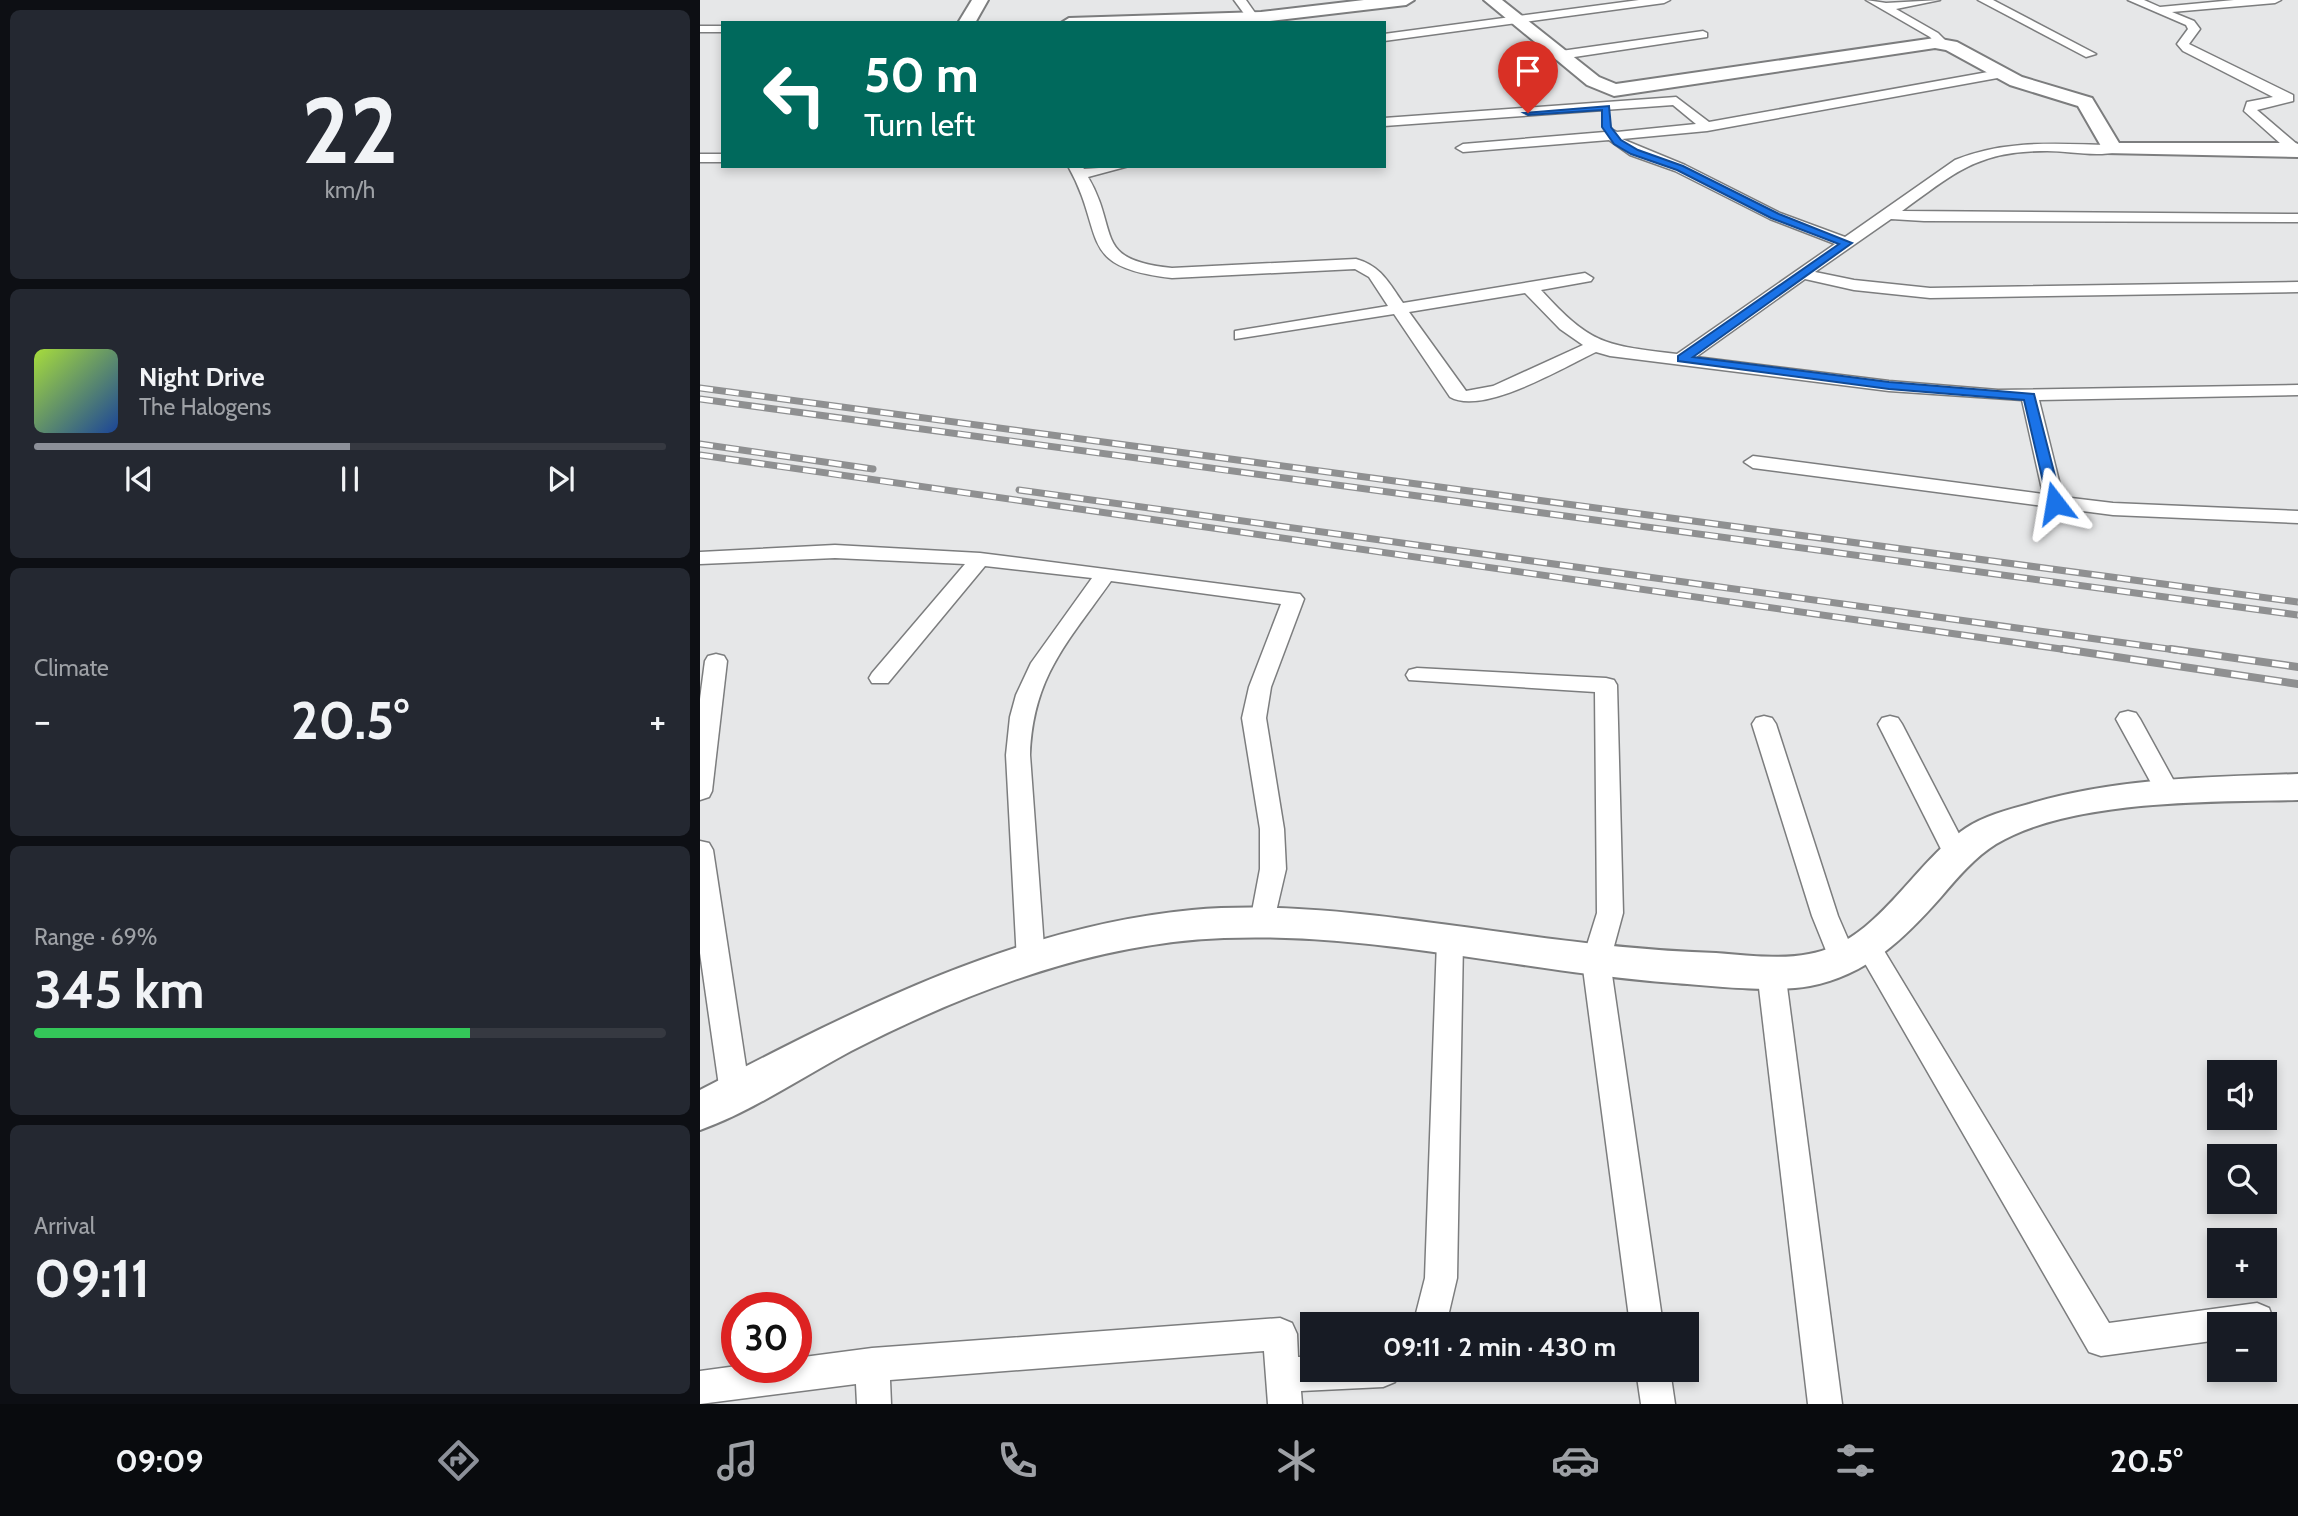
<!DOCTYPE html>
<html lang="en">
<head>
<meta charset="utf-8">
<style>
  body { margin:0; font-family:Cabin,sans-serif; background:#242831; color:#f1f3f6; height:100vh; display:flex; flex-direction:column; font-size:26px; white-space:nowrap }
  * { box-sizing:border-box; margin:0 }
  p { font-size:23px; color:#9ea1a6 }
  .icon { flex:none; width:38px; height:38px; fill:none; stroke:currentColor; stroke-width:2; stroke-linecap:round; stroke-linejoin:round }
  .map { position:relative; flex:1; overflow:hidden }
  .drawer { display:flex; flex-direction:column; gap:10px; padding:10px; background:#0d0f14; width:700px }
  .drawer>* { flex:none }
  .banner { position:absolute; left:21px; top:21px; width:665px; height:147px; border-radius:0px; box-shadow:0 4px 10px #0003; background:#00695c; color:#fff; overflow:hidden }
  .buttons { position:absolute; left:1507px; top:1060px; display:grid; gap:14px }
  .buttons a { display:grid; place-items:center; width:70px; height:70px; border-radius:0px; background:#171b24; box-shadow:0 4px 10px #0003; font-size:35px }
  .speed { position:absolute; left:21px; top:1292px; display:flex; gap:14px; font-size:35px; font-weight:700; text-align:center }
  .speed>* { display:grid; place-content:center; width:91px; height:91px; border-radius:50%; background:#171b24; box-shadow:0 4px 10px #0003; line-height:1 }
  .speed .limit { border:10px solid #d22; background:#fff; color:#111 }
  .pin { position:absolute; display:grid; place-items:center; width:60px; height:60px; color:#fff; margin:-72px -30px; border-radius:50% 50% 50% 0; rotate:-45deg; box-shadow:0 0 7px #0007 }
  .pin .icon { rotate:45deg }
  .me { position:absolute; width:77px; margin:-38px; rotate:346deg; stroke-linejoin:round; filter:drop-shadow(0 0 5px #0008) }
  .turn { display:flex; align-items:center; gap:24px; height:147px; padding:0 28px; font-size:32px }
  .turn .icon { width:91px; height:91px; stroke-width:2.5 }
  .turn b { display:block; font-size:49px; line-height:60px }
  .big { font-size:52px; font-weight:700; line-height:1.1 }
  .drawer .widget { flex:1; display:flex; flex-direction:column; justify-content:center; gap:10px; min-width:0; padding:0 24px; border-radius:10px; background:#242831 }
  .drawer .dial { align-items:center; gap:0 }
  .dial b { font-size:91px; line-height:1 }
  .song { display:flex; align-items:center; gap:21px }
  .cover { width:84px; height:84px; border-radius:10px; background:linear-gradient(135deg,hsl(80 70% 55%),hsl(220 70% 35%)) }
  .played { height:7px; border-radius:4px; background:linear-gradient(90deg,#8c9099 50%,#363941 50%) }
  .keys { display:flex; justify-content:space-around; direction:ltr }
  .heat { display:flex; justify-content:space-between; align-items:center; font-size:38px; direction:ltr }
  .charge { height:10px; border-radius:5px; background:linear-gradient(90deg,#34c759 69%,#363941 0) }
  .trip { position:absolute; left:600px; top:1312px; width:399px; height:70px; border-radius:0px; background:#171b24; box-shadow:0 4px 10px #0003; font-weight:700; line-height:70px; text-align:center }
  .dock { display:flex; height:112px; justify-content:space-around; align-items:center; background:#090b0e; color:#9ea1a6 }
  .dock .icon { width:49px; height:49px }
  .dock .on { color:#8c9099 }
  .dock b { font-size:32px; color:#f1f3f6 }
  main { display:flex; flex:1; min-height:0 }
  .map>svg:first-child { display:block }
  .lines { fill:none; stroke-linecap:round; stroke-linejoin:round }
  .street-casing { stroke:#7c7d7e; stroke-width:3 }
  .secondary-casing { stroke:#7c7d7e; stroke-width:4 }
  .street { fill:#fff; fill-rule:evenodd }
  .secondary { fill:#fff; fill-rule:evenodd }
  .rail-far1-casing { stroke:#8f9091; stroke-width:7 }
  .rail-casing { stroke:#8f9091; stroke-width:8 }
  .rail-far1 { stroke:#fff; stroke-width:4.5; stroke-dasharray:13; stroke-linecap:butt }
  .rail { stroke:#fff; stroke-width:5; stroke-dasharray:17; stroke-linecap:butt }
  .route { fill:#1a73e8; stroke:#114b97; stroke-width:2 }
</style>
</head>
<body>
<main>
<section class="drawer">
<div class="widget dial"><b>22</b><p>km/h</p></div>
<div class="widget">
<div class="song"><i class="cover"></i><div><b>Night Drive</b><p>The Halogens</p></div></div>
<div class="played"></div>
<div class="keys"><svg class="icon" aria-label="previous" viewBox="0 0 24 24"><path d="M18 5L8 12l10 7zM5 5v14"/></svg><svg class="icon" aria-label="pause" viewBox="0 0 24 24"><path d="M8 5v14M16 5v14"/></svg><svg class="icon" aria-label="next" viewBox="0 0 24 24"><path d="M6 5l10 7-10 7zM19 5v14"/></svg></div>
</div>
<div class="widget"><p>Climate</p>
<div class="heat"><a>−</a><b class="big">20.5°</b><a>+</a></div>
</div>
<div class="widget"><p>Range · 69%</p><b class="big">345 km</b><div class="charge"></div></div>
<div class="widget"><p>Arrival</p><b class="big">09:11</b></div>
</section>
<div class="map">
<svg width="1598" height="1404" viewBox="0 0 1598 1404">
  <rect width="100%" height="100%" fill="#e6e7e8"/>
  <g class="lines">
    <defs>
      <g id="street">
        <path d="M534,0H546L558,17L556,19H548Z"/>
        <path d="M939,0H970L964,3L684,41V34Z"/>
        <path d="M1166,0L1186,3L1240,0L1196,9L1238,33L1249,44L1239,47L1230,37Z"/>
        <path d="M1278,0H1293L1396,54L1386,57Z"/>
        <path d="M1428,0H1444L1460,7L1534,0H1581L1575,3L1472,12L1494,21L1500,29L1489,44L1491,45L1593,95V101L1557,110L1598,145V152H1590L1544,111L1547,102L1573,97L1483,51L1477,44L1488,29L1486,25Z"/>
        <rect x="0" y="26" width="23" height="6"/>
        <path d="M1003,31L1007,33V37L861,59L855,55L861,51Z"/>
        <path d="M1299,70L1303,71V77L1007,131L922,139L985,165L1080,213L1145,237L1255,160C1306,139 1358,144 1412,145L1417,146V152C1395,157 1369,151 1347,151C1277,151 1256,172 1202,211L1598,214V222L1224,221L1191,219L1115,272L1154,280L1230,288L1598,282V292L1230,298L1154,290L1105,279L996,357L1189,381L1298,390L1598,385V395L1339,400L1363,497L1413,503L1598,511V523L1413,515L1053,468L1044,462L1053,456L1343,494L1322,400L1189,391L910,356L896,352C864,367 783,416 750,397L694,314L535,339V331L541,330L688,306L669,277L655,269L472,278C374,267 407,235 368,166H382L384,169L429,166L388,177C420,231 391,260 472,268L656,259C681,266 689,283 703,303L885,273L893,278L891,281L841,290C892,346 905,345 977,354L1135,244L1070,219L975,171L930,155L909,140L763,152L756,148L763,144L905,132L911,129L917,132L996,124L973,105L684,126V118L976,97L1009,122ZM825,293L860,329L883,345L793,386L766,391L709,312Z"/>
        <rect x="0" y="154" width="23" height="8"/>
        <path d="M135,545L280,553L600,594L604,599L571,687L566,718L584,829L586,869L572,929L563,932L554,929L550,922L560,869V829L542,718L549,687L581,604L411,581C368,642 333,676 330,755L345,961L341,969L331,972L321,969L317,961L306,755L310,717L316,695L331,663L392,578L285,566L188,683H172L169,678L172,673L265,564L135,558L0,564V552Z"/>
        <path d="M16,654L24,656L27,661L12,791L9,797L0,800V699L5,661L8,656Z"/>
        <path d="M717,668L906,678L914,680L917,685L923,913L910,961L963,1325H930L882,961L897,913L895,692L709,680L706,675L709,670Z"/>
        <path d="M1428,711L1436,713L1440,719L1480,792L1477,798L1468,801L1459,798L1456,792L1416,719L1420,713Z"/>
        <path d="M1064,716L1072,718L1076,724L1138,916L1157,960L1153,968L1143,971L1133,968L1112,916L1052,724L1056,718Z"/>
        <path d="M1190,716L1198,718L1202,724L1271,857L1267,864L1258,866L1249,864L1245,857L1178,724L1182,718Z"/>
        <path d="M0,841L9,843L13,850L50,1093L45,1102L35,1106L25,1102L20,1093L0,953Z"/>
        <path d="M750,931L759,934L763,941L757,1278L746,1325H713L725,1278L737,941L741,934Z"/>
        <path d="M1168,935L1177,939L1409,1323L1557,1303L1569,1308L1573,1319L1569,1330L1564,1332V1325H1519V1340L1401,1356L1389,1352L1159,953L1155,946L1159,939Z"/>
        <path d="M1071,960L1081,963L1085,971L1142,1404H1108L1057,971L1061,963Z"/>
        <path d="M580,1318L592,1323L597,1334L598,1357H612V1370H700L695,1382L683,1387L601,1391L602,1404H568L564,1351L190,1380L191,1404H157L156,1384L0,1404V1371L37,1366L96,1367V1358L172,1348Z"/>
        <path d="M936,1370H970L975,1404H941Z"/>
      </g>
      <g id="secondary">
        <path d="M272,0H288L275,23H258Z"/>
        <path d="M664,0H714L706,5L561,22L361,23L369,18L561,12Z"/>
        <path d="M784,0H802L899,77L916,84L1235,38L1257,42L1322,77L1392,98L1419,143H1595L1598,144V157L1405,153L1378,106L1310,85L1246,50L1235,48L914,96L887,85Z"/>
        <path d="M1598,774V800C1512,802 1371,799 1296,844C1275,857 1257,878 1241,897C1204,939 1167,975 1110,986C1073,993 1013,986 974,983C824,972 675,932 524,938C393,943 266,992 151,1051C102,1077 53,1111 0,1130V1090C155,1010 314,927 492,910C562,904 633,910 703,919C807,932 911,950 1016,953C1046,955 1079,960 1109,954C1178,942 1211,865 1266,828C1284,816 1307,810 1329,804C1416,778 1508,777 1598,774Z"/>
      </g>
    </defs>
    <use href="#street" class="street-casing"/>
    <use href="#secondary" class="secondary-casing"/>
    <use href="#street" class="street"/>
    <use href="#secondary" class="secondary"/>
    <defs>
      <g id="rail-far1">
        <path d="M0,388L1598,602"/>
        <path d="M0,399L1598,615"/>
        <path d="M0,444L173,469"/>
        <path d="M0,455L1375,651"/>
        <path d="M319,490L1483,651"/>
      </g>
      <g id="rail">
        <path d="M1363,649L1598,684"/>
        <path d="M1471,649L1598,667"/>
      </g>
    </defs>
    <use href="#rail-far1" class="rail-far1-casing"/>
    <use href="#rail" class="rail-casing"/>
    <use href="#rail-far1" class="rail-far1"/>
    <use href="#rail" class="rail"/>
  </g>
  <path class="route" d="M909,106L911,127L921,140L938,150L983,166L1079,214L1152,243L993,357L1189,382L1334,394L1362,503L1360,506L1348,503L1324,400L1189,389L978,361V356L1139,244L1071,218L977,170L931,154L914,144L902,127V110L828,115L824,113Z"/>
</svg>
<div class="buttons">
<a><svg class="icon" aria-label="sound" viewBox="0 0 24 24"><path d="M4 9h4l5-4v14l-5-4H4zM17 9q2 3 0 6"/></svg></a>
<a><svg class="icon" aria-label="search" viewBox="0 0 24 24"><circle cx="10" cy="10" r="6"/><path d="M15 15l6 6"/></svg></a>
<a>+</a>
<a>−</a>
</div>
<div class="speed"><div class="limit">30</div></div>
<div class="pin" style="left:828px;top:113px;background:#d93025"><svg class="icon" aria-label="arrive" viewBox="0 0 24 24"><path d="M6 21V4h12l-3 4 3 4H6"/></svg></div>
<svg class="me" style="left:1355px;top:503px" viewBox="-20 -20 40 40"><path d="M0-17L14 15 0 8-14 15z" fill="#1a73e8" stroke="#fff" stroke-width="4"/></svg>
<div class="trip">09:11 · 2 min · 430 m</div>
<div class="banner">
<div class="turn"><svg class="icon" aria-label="left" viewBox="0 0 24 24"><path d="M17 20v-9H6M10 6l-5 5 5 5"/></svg><div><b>50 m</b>Turn left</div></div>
</div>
</div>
</main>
<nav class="dock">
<b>09:09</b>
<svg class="icon on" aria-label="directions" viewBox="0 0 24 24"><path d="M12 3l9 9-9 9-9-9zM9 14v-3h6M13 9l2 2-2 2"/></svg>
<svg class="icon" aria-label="music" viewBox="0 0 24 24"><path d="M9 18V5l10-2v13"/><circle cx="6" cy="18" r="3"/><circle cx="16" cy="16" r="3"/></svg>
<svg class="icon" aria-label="phone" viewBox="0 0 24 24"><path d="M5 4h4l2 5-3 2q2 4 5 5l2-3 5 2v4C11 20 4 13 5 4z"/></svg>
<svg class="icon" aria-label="climate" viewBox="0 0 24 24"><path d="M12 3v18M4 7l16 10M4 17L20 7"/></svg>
<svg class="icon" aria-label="car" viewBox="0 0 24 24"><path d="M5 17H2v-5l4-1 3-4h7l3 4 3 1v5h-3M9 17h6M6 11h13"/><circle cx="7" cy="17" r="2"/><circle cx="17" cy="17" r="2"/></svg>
<svg class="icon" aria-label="filters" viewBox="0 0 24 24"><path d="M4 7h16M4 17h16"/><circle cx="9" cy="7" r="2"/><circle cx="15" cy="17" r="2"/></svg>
<b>20.5°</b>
</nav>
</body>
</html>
